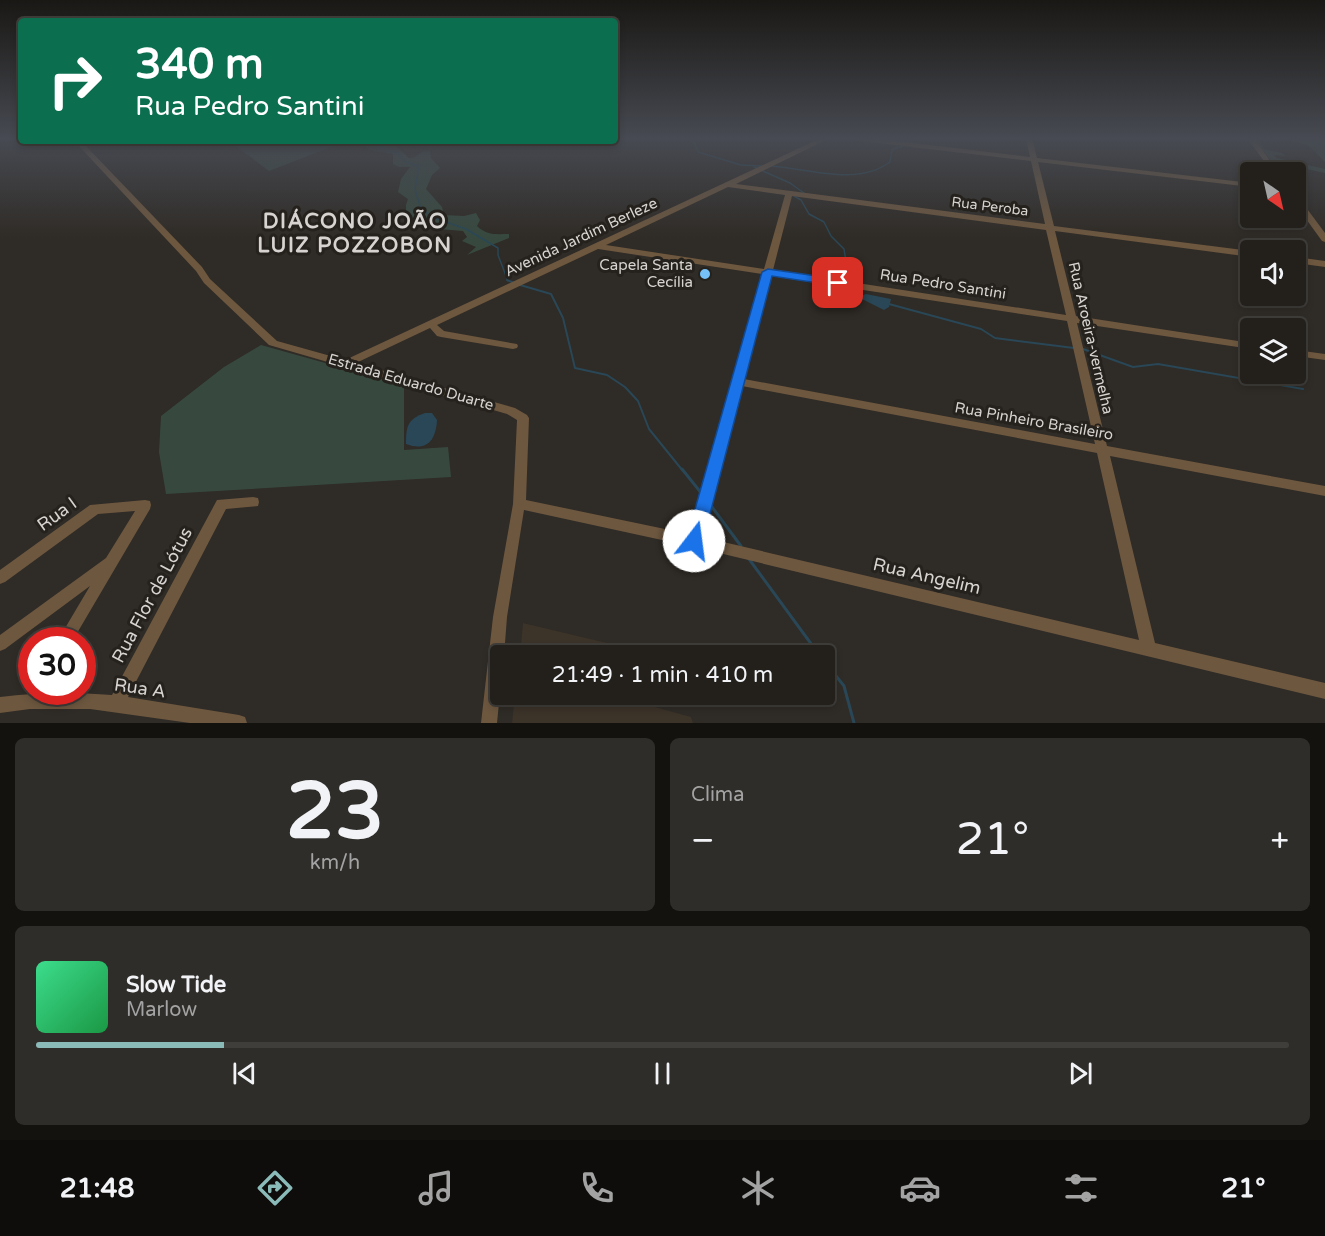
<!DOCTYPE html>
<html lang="pt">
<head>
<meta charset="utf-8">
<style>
  body { margin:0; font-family:"Varela Round",sans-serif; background:#2f2d29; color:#f1f3f6; height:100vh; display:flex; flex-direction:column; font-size:22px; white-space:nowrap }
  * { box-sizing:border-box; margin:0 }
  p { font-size:20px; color:#a3a3a3 }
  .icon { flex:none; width:33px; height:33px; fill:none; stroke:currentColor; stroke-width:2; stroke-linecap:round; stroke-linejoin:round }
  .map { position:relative; height:723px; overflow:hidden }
  .panel { display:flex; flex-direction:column; gap:15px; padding:15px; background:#13120f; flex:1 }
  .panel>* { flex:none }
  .guide { position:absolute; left:18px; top:18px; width:600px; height:126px; border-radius:6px; box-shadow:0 3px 9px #0003,0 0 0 2px #403e3b; background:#0b6e4f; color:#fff; overflow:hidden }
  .needle { width:39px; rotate:146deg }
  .buttons { position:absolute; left:1240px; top:162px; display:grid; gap:12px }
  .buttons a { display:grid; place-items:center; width:66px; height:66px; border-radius:6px; background:#23201c; box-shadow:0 3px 9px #0003,0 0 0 2px #403e3b; font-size:30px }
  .speed { position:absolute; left:18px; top:627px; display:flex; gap:12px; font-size:30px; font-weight:700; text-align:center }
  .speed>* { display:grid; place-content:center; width:78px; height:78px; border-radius:50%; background:#23201c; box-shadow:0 3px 9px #0003,0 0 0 2px #403e3b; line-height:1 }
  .speed .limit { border:9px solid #d22; background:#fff; color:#111 }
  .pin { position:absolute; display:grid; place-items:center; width:51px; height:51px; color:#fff; margin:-26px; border-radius:12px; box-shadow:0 3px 9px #0006 }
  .me { position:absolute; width:66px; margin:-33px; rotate:15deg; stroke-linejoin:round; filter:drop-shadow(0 0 4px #0008) }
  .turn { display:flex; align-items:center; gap:21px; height:126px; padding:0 18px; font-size:27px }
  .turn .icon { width:78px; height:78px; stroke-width:2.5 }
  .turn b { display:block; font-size:42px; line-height:51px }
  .big { font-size:45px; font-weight:600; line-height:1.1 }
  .panel .card { flex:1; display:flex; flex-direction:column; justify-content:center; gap:9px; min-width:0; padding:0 21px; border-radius:9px; background:#2f2d29 }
  .panel .dial { align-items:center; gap:0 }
  .dial b { font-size:78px; line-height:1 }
  .song { display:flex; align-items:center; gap:18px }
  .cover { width:72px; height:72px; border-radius:9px; background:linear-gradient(135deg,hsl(150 70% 55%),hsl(140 70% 35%)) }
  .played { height:6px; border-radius:3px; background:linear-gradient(90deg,#8bbbb9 15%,#403e3b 15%) }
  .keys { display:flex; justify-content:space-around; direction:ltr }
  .heat { display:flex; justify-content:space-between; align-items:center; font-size:33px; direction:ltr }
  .panel .tiles { flex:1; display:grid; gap:15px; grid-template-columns:1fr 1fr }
  .card:last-child { grid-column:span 2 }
  .trip { position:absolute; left:490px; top:645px; width:345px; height:60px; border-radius:6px; background:#23201c; box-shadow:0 3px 9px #0003,0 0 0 2px #403e3b; font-weight:600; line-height:60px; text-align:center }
  .dock { display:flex; height:96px; justify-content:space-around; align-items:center; background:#0e0d0b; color:#a3a3a3 }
  .dock .icon { width:42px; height:42px }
  .dock .current { color:#8bbbb9 }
  .dock b { font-size:27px; color:#f1f3f6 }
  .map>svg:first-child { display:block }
  .built { fill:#3c3329 }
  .green { fill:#37493f }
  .water { fill:#294756 }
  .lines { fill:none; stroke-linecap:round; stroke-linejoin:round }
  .stream-far2 { stroke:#294756; stroke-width:1.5 }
  .stream-far1 { stroke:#294756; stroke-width:2 }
  .stream { stroke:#294756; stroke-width:3 }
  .minor { fill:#6d573f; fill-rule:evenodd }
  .route { fill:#1a73e8; stroke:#114b97; stroke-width:1.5 }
  .poi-dot { fill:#75c0f6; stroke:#25211c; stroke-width:2 }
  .labels { text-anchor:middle; stroke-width:6; stroke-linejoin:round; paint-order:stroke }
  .far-street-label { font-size:14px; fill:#d6d3d0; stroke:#25211c }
  .street-label { font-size:15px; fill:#d6d3d0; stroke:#25211c }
  .poi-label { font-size:15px; fill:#d6d3d0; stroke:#25211c; text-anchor:end }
  .near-street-label { font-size:18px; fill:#d6d3d0; stroke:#25211c }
  .district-label { font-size:21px; font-weight:bold; letter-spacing:1.5px; fill:#d6d3d0; stroke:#25211c }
</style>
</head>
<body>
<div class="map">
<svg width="1325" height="723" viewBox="0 0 1325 723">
  <rect width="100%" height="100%" fill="#2f2b26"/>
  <g class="built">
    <path d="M523,623L611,644L617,655H520Z"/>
    <path d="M515,695H636L640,703L691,717L693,723H512Z"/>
  </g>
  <g class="green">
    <path d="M1254,138H1258L1264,149L1282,153L1286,156L1274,155L1277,158L1325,169V173L1279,163L1285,172H1279Z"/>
    <path d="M1277,138H1325V162L1308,145Z"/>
    <path d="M229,141H347L269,171Z"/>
    <path d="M352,141H396L394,144L409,158L415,157L424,150L430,151L431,158L440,168L432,175L426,189L442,207L444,215L464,216L476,213L480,220L477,226C488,236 496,234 509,234V238L467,255L476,247L462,241L467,237L463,231L439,229L406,219V205L408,199L398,192L401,179L410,167H399L393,164V154L374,151Z"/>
    <path d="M261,345L404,385V450L448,447L451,477L166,494L159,452L161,416L224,367Z"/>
  </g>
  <g class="water">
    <path d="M866,294L891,299L889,307L884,310L858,297Z"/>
    <path d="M425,413H432L437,420C436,440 427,452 406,444C406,427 407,419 425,413Z"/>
  </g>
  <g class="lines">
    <g class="stream-far2">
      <path d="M683,138L694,142L698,152L741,165L761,166"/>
      <path d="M1307,138L1325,147"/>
      <path d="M368,141L398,154L406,162L419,166L415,189L421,209L432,217L466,229L498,248V255L508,281"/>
      <path d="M770,166C807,168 856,187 890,162L892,150L905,145"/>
      <path d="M754,167L790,183L804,193"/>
      <path d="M797,195L794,196L801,200L809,214L824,222L831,236L844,249L847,268L856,281"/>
    </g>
    <g class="stream-far1">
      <path d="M507,280L514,283"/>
      <path d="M855,280L858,284"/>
      <path d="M520,285L551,294L563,318L575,368L607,375L625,387L638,401L649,429L683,471"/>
      <path d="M889,304L981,329L995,338L1074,348"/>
      <path d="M1083,349L1133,367L1158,364L1303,389"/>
    </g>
    <g class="stream">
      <path d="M682,469L702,494"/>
      <path d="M709,503L741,546"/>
      <path d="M749,559L820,656"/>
      <path d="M825,662L844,686L854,723"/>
    </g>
    <g class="minor">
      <path d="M821,138H830L736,184L1045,224L1031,161L852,140L849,138H870L1030,157L1026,138H1032L1037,158L1251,183V187L1038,162L1054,226L1251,251V257L1055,231L1076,316L1251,343V349L1077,323L1107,446L1325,486V496L1110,456L1155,643L1325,683V699L694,547L524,510L507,617L504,656H501V683L497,723H481L493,617L513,504L517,420L507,414L269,345L204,283L196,271L77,144L78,141H84V144L202,267L210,279L277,341L345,360ZM728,187L785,195L764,269L606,245ZM792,196L1046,230L1066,315L773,270ZM598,249L762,274L689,534L526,500L529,418L527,415L515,408L356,363L430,328L437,336L441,337L513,349L517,348L518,346L517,344L444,331L437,325ZM771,276L1067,321L1095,444L744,379ZM742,386L1097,453L1139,640L702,537Z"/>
      <path d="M1247,138H1254L1278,172H1272Z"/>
      <path d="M1296,198H1299L1325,233V242L1322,241L1296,205Z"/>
      <path d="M1296,257L1325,261V267L1296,263Z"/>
      <path d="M1296,350L1325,354V360L1296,356Z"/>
      <path d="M253,497L258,498L259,502L258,506L226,509L128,697L239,715L245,717L247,723H190L90,709H30L0,713V697C38,692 74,692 112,695L217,500Z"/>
      <path d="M145,500L150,501L151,505L150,509L73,640H58L90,586L5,649L0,651V635L106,558L135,511L98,514L5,582L0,584V570L90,505Z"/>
    </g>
  </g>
  <linearGradient id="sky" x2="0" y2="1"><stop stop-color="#1a1815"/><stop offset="0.58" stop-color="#474a52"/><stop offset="1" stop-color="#474a52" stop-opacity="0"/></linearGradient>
  <rect width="1325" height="239" fill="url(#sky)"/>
  <path class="route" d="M768,269L838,279L844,283L838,286L772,276L703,541L701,546L694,549L688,546L686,541L762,272Z"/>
  <circle class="poi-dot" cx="705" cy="274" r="6"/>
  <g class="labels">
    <g class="far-street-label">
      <text transform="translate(990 206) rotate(7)" y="5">Rua Peroba</text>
    </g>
    <g class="street-label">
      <text transform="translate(581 237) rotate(-25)" y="5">Avenida Jardim Berleze</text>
      <text transform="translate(943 284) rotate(9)" y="5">Rua Pedro Santini</text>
      <text transform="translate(1091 338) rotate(77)" y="5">Rua Aroeira-vermelha</text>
      <text transform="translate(411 382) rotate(16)" y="5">Estrada Eduardo Duarte</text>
      <text transform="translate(1034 421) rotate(10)" y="5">Rua Pinheiro Brasileiro</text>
    </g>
    <g class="poi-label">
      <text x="693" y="270">Capela Santa<tspan x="693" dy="17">Cecília</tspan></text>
    </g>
    <g class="near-street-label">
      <text transform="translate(57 514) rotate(-36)" y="6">Rua I</text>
      <text transform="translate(927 576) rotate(13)" y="6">Rua Angelim</text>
      <text transform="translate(152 595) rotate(-62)" y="6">Rua Flor de Lótus</text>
      <text transform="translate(140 688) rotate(8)" y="6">Rua A</text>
    </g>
    <g class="district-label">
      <text x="355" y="228">DIÁCONO JOÃO<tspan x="355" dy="24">LUIZ POZZOBON</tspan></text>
    </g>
  </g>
</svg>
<div class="buttons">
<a><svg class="needle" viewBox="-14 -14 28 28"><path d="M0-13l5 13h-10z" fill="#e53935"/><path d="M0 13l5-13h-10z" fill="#a3a3a3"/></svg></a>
<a><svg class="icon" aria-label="sound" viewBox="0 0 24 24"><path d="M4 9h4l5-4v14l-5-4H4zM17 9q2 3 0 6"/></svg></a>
<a><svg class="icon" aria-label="layers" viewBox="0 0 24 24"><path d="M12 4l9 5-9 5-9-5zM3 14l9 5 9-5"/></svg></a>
</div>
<div class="speed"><div class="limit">30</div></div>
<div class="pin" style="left:838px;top:283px;background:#d93025"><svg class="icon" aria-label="arrive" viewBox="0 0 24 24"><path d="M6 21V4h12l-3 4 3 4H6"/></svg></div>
<svg class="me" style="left:694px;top:541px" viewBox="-20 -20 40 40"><circle r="19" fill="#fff"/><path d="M0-13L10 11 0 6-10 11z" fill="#1a73e8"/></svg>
<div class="trip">21:49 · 1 min · 410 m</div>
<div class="guide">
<div class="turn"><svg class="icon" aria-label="right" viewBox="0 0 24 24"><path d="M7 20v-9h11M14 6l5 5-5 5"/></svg><div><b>340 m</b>Rua Pedro Santini</div></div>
</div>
</div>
<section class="panel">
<div class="tiles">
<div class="card dial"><b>23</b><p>km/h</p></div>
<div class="card"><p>Clima</p>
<div class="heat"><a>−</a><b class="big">21°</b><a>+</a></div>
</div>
<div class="card">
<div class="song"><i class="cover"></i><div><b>Slow Tide</b><p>Marlow</p></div></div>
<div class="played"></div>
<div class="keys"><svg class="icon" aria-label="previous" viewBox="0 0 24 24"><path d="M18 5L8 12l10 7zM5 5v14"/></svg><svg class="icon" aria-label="pause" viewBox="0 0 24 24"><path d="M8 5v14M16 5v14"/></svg><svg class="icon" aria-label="next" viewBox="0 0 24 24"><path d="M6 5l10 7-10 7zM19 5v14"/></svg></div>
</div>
</div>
</section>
<nav class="dock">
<b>21:48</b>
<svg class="icon current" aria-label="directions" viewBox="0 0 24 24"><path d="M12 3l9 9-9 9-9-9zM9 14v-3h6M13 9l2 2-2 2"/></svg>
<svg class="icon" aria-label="music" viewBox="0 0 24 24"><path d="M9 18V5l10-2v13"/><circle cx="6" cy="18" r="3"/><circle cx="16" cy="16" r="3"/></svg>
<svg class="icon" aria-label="phone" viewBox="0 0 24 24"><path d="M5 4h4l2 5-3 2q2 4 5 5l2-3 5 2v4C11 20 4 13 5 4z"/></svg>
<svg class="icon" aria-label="climate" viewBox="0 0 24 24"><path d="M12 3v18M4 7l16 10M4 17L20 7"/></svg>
<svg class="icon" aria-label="car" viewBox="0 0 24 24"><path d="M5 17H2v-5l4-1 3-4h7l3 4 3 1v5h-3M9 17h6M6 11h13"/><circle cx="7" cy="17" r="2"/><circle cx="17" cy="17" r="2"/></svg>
<svg class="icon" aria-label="filters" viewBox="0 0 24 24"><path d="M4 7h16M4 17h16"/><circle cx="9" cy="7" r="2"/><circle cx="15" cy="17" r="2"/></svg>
<b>21°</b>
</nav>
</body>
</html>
